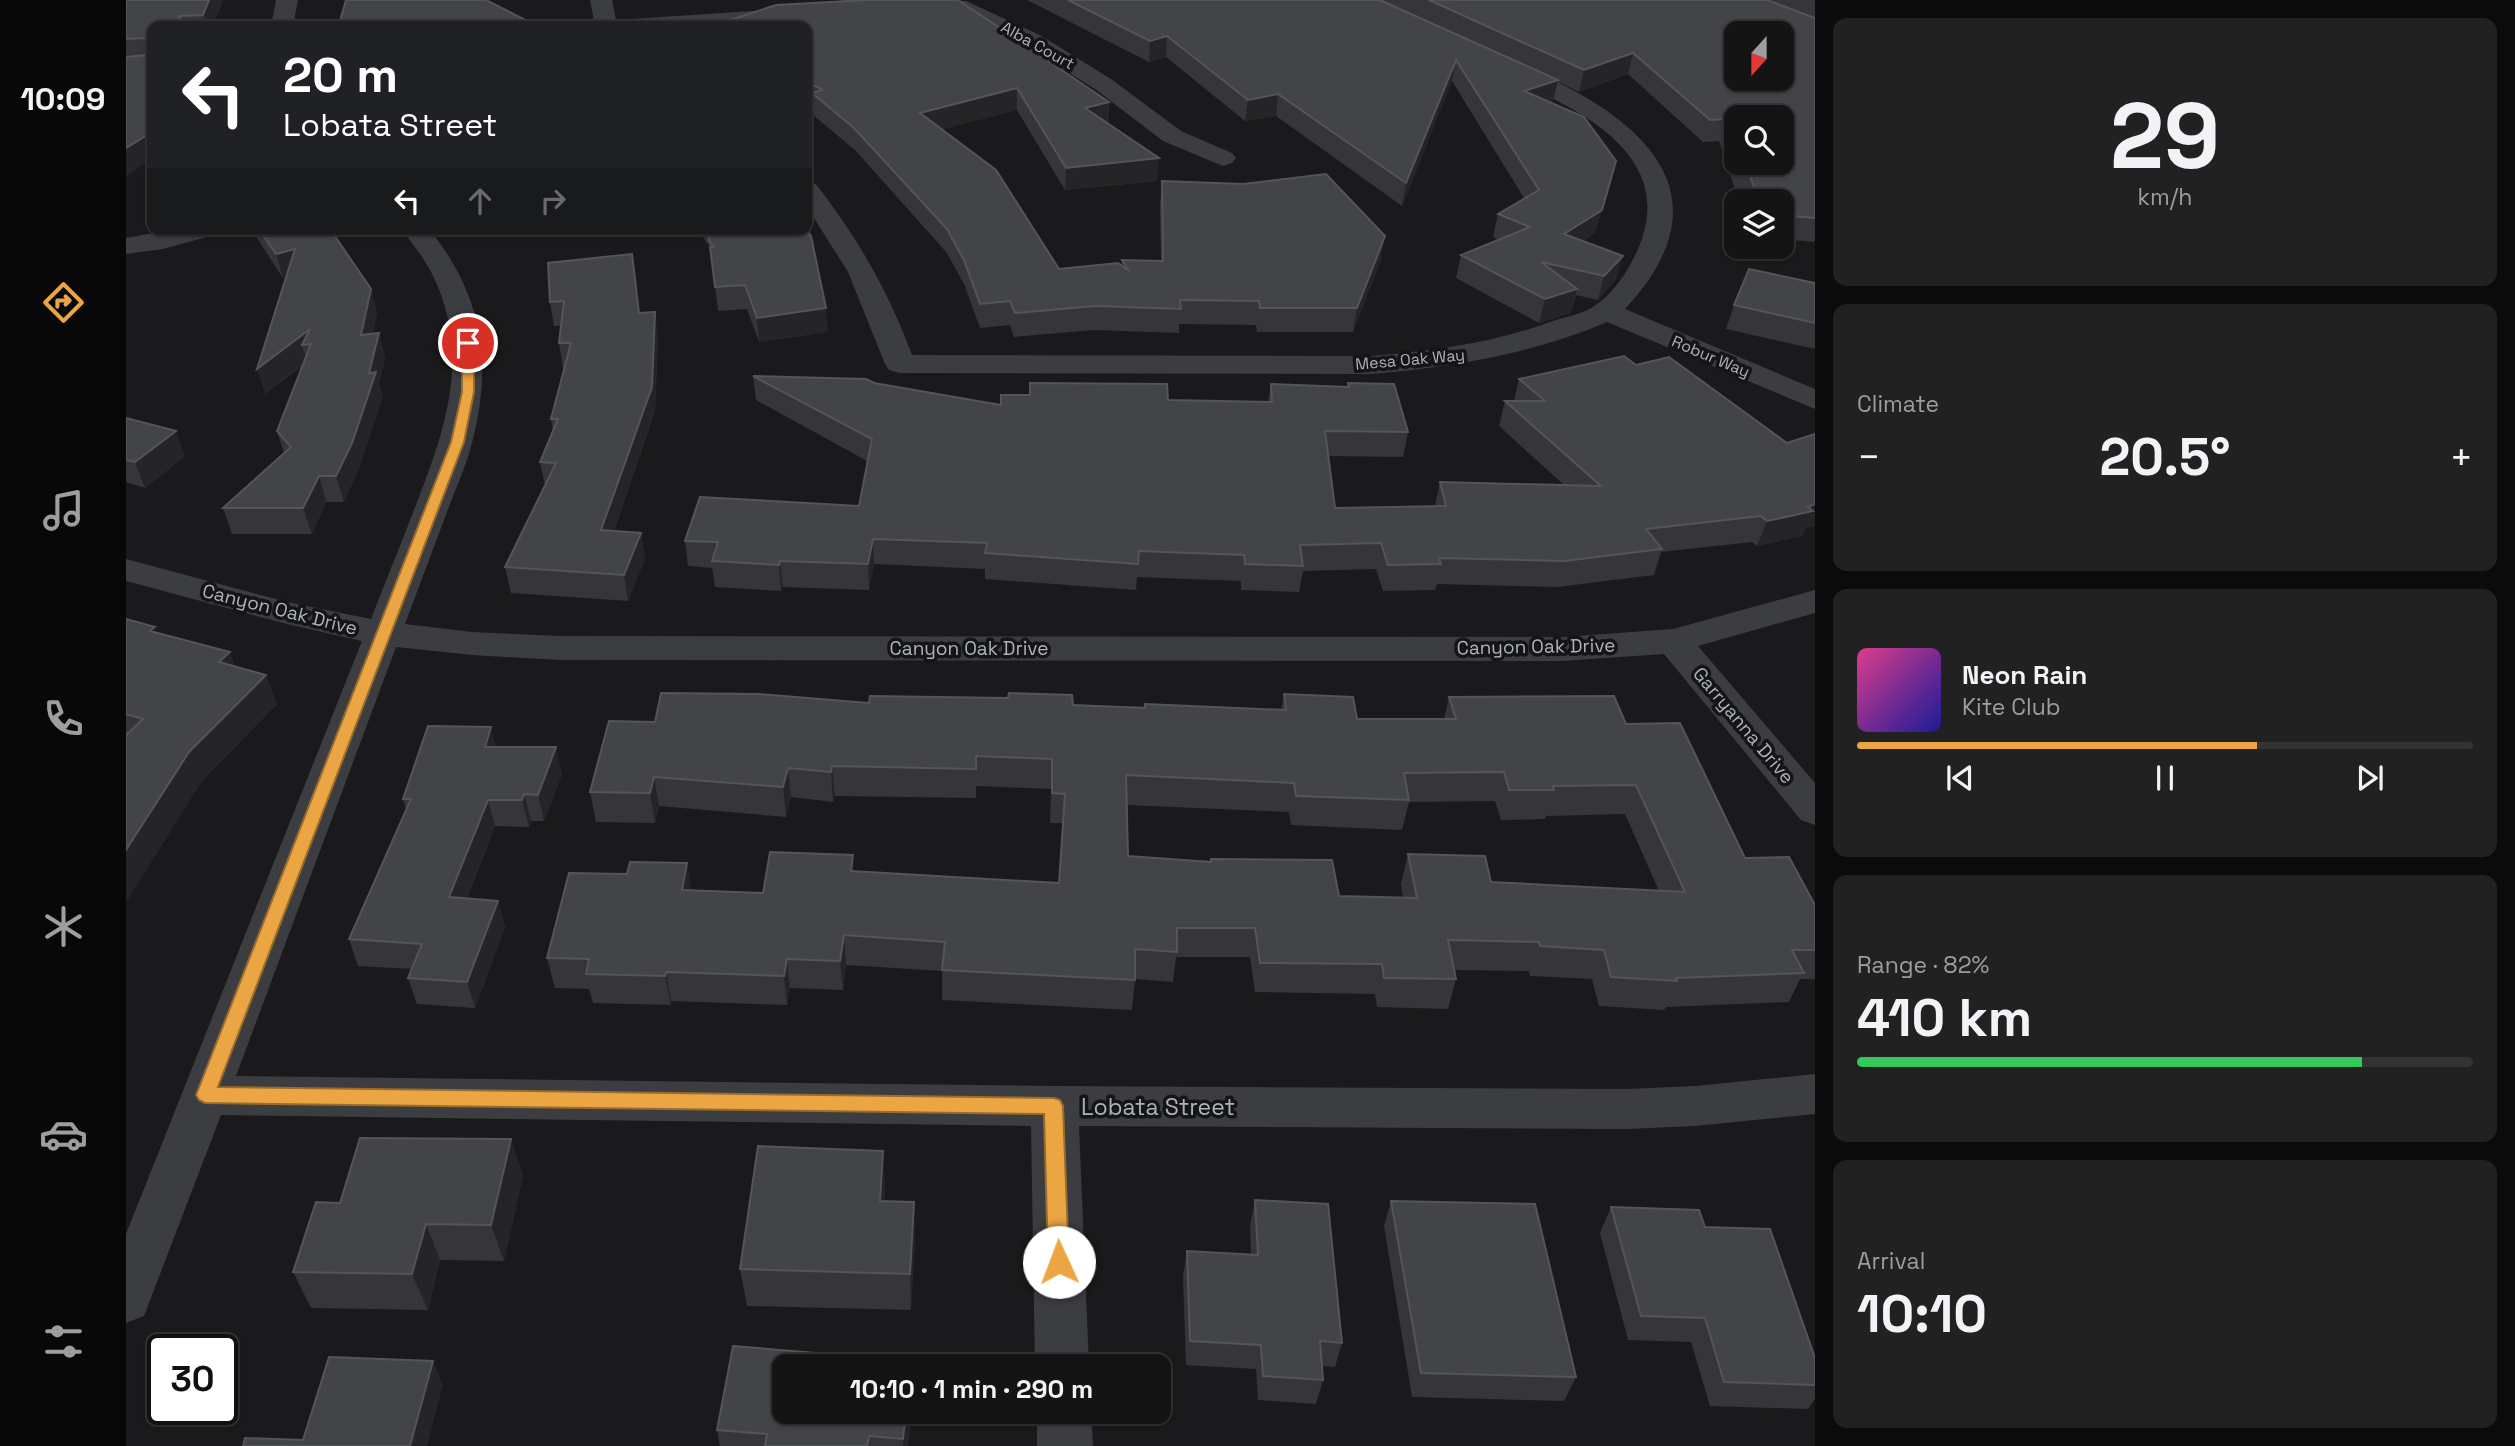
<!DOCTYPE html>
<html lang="en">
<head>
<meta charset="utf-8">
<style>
  body { margin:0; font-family:"Space Grotesk",sans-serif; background:#212122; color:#f1f3f6; height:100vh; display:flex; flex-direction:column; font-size:26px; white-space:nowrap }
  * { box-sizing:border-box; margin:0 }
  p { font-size:23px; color:#9d9ea0 }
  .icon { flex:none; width:38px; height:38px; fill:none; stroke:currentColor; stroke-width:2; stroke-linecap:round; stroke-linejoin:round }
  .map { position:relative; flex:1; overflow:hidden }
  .panel { display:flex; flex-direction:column; gap:18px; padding:18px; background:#0b0b0c; width:700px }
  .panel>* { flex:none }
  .banner { position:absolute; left:21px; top:21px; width:665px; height:214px; border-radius:14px; box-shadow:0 2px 5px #0004,0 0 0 2px #333334; background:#202124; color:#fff; overflow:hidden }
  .needle { width:46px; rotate:201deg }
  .buttons { position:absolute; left:1598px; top:21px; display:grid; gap:14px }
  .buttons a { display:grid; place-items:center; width:70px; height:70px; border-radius:14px; background:#141415; box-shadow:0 2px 5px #0004,0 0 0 2px #333334; font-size:35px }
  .speed { position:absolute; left:21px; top:1334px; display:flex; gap:14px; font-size:35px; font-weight:700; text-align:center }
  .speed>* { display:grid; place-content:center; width:91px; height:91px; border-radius:50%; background:#141415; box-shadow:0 2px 5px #0004,0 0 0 2px #333334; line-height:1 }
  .speed .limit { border:4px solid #111; border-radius:10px; background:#fff; color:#111 }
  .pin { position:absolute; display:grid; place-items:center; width:60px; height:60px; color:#fff; margin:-30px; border:4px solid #fff; border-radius:50%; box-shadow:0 2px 7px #0007 }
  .me { position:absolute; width:77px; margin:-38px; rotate:358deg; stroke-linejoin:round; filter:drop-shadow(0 0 5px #0008) }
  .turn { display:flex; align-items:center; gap:24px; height:147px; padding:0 21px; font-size:32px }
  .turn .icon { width:91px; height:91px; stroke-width:2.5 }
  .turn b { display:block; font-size:49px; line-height:60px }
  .lanes { display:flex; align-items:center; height:66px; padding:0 21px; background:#0003; justify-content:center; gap:35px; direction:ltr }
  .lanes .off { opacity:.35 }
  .big { font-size:52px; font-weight:700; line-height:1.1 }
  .panel .tile { flex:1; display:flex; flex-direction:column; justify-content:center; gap:10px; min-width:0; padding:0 24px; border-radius:14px; background:#212122 }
  .panel .dial { align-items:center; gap:0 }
  .dial b { font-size:91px; line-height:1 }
  .song { display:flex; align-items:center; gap:21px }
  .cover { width:84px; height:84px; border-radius:10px; background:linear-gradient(135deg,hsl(330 70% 55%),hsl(240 70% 35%)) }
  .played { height:7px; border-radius:4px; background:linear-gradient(90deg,#eba543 65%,#333334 65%) }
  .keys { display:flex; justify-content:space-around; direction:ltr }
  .heat { display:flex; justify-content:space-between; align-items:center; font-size:38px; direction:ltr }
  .charge { height:10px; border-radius:5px; background:linear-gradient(90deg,#34c759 82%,#333334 0) }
  .trip { position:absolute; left:646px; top:1354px; width:399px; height:70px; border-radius:14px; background:#141415; box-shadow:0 2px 5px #0004,0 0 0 2px #333334; font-weight:700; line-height:70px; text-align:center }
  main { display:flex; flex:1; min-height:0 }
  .tabs { display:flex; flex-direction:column; width:126px; justify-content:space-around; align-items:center; background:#080808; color:#9d9ea0 }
  .tabs .icon { width:49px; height:49px }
  .tabs .selected { color:#eba543 }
  .tabs b { font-size:32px; color:#f1f3f6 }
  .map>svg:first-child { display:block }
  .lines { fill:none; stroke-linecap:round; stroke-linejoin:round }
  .minor { fill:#3b3d41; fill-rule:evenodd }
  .wall { fill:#36363a; fill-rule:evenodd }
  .shaded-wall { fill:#252528 }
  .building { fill:#434448; stroke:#53555a; stroke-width:2; fill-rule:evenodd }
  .route { fill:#eba543; stroke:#996b2c; stroke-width:2 }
  .labels { text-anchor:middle; stroke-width:7; stroke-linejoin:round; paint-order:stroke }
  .far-street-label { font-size:16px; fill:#adb3bb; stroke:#151517 }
  .street-label { font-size:19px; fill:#adb3bb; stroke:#151517 }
  .near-street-label { font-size:23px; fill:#adb3bb; stroke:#151517 }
</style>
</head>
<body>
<main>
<nav class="tabs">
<b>10:09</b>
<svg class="icon selected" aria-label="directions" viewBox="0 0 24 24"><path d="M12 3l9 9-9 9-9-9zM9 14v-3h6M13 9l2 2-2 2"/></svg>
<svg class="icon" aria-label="music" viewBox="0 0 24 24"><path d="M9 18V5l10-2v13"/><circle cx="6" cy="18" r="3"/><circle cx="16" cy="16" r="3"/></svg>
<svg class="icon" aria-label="phone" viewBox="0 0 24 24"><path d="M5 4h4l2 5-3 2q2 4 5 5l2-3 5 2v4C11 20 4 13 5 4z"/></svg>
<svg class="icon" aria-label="climate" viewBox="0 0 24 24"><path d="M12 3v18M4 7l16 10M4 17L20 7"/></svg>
<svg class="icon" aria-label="car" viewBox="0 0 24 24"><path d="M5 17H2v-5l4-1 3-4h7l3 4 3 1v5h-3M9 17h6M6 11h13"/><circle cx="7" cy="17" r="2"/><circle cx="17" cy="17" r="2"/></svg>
<svg class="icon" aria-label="filters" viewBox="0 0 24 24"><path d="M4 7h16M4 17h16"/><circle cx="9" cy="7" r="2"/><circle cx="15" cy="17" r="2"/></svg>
</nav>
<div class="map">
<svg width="1689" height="1446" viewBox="0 0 1689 1446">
  <rect width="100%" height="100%" fill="#1a1a1c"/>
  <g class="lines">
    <g class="minor">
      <path d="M150,0H172L167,26H145Z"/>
      <path d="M464,0H486L490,20L659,9L667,11L670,16L667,21L659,23L599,26H469Z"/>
      <path d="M803,0L840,1L914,35L985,79L1055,131L1106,153L1110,158L1106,163L1097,166L1037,141L969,89L898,45L829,13L795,12L792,7L795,2Z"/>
      <path d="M1381,61C1406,67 1432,82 1454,94C1551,149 1582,220 1499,309L1689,389V409L1481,322C1407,354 1325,367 1245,374L774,373L763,370L759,364L722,272L681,207V182L690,184C731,237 763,292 786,355L1245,356C1307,351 1368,343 1427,321C1440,317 1455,314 1467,307C1489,293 1505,267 1514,244C1551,148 1441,105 1373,73L1369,68L1373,63Z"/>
      <path d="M48,229H91L88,235L37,249L0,254V238Z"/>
      <path d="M276,229H303C355,293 367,359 347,439C342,461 332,483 324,504C309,544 294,584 279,624L346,632L434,636L1437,637L1547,629L1689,590V613L1572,646L1689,783V825L1675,820L1538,654L1437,661L434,660L346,655L270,647L110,1076L928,1086L1501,1089L1569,1086L1689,1074V1114L1569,1126L1501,1129L953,1126L963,1367H909L905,1126L95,1115L18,1316L0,1323V1234L236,641L161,624L0,581V559L161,602L245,619C259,583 274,546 288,510C318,433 346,358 308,278C300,260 287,245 276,229Z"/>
      <path d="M911,1412H965L967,1446H911Z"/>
    </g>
  </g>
  <g class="wall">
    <path d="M0,0H97L87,26H26L0,176Z"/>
    <path d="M715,0H832L983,102L982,123L1031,181L939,190L891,110L816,129L933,269L995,266L996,260L1035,261L1034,204L1036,181L1255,260L1227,332H1131L1130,325L1053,324V333L968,330L888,337L884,325L854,328L838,284L821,253L729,150L687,115V106L681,103V26H592V24L715,1Z"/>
    <path d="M901,0H1254L1308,24L1255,0H1689V242L1656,239V201H1618L1615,192H1610L1593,141L1577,142L1502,74L1453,92L1431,81L1427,101L1424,102L1490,161L1469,233L1457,241L1490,279L1472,300L1450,295L1445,313L1413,323L1330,278L1335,255L1372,240L1367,237L1372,214L1398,198L1326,81L1276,206L1150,116L1119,121L1040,57L1023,62ZM1610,117L1656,163H1610Z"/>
    <path d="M125,229H204L245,289L251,313L247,334L253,333L259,358L253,384L257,397L233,468L218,502H200L186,534H106L97,508L158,453L151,431L177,365L139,394L160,277L157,278Z"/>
    <path d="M571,229H680L702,332L633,342L621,309L592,311L584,247Z"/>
    <path d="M422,263L514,313L532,336L529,411L488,531L515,533L519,559L502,601L385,593L379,567L419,485L414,462L427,431L425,419L439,368H437L433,343L435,326H428L424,302Z"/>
    <path d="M1689,283V349L1600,329L1608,305Z"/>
    <path d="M627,376L748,383L875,405L1042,400L1142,402L1145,384L1221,387L1222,383L1282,432L1277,457L1203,456L1209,508L1309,506L1314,482L1438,485L1373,426L1379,401H1388L1393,379L1679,529L1676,536L1631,546L1626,542L1535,552L1528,575L1431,587L1311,584L1309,590L1257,591L1250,569L1177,571L1173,592L1115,590V581L1011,577L1010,590L859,579V569L748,564L743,590L657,587L655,591L589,587L586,568L562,566L559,541L733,506L741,461L630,400Z"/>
    <path d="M0,418L59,456L19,488L0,482Z"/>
    <path d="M0,619L31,633L104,652L109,667L151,704L75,782L0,902Z"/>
    <path d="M1158,694L1231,719H1318L1323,697L1500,724L1619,858L1689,905V979H1674L1663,1002L1540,1007L1538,1010L1473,1006L1466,979L1404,976L1403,971L1328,970L1330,979L1322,1009L1251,1007L1249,994L1129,992L1124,957H1050L1047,982L1009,979L1006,1010L816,1000V971L720,965L717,990L664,988L661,1005L545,1001V1005L467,1003L463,989L429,988L421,958L501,874L561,863L565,890L637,893L729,872L933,883L937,823H924L925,789L850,786V798L709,796L707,802L665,797L660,817L533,806L529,823L470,822L464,792L529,722L743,703L947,705L1155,710ZM1369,801L1375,820L1419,819L1420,816L1499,814L1533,891L1365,882L1282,854L1275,884L1277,898L1213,896L1085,859L1084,861L1002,856L1001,805L1163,812L1165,825L1276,830L1283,802Z"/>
    <path d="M370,747L436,774L418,821H405L403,827L369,826L341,899L372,901L379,927L349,1008L291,1004L282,978L286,969L232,966L223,939L280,810L277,799Z"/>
    <path d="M385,1139L397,1176L378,1261L314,1260L302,1310L185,1308L167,1272Z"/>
    <path d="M759,1188L758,1201L789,1238L785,1310L621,1306L614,1269Z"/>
    <path d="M1129,1200L1216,1343L1209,1367L1196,1366L1197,1380L1190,1404L1132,1400L1130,1369L1060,1365L1057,1276L1061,1251L1125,1255L1124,1225Z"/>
    <path d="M1265,1201L1450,1377L1438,1401L1286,1397L1258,1226Z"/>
    <path d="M1485,1207L1579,1227L1689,1358V1399L1682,1409L1584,1406L1565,1342L1502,1340L1474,1233Z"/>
    <path d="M607,1346L786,1361L787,1367H658V1412H786L782,1446H594L591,1430Z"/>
  </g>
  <g class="shaded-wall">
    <path d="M83,0H97L87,26H80L77,15Z"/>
    <path d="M1041,36L1040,57L1023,62L1024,41Z"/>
    <path d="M1507,53L1502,74L1453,92L1458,70Z"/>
    <path d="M1330,60L1326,81L1276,206L1280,183Z"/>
    <path d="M1432,80L1427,101L1394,113L1398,91Z"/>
    <path d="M891,88V110L795,135L794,113Z"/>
    <path d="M1152,94L1150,116L1119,121L1122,100Z"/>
    <path d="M983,102L981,124L959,108Z"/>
    <path d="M26,132V159L0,176V148Z"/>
    <path d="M1033,158L1031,181L939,190L940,168Z"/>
    <path d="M1490,161L1469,233L1432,257L1438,234Z"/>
    <path d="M390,229H421L392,236Z"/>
    <path d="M1259,236L1255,260L1227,332L1231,308Z"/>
    <path d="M169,249L176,273L157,278L150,254Z"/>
    <path d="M1497,256L1490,279L1472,300L1478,276Z"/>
    <path d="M245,289L251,313L241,359L235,335Z"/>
    <path d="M1451,289L1445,313L1413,323L1419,299Z"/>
    <path d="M700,308L702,332L633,342L631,318Z"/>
    <path d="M529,312L532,336L529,411L479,556L475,530Z"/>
    <path d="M184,329L185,344L176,345L181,361L139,394L131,369Z"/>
    <path d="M253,333L259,358L253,384L257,397L233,468L218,502L210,476L243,373Z"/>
    <path d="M50,431L59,456L19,488L9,462Z"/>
    <path d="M193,476L200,502L186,534L177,508Z"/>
    <path d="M1689,504V526L1679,529L1676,536L1631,546L1641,521Z"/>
    <path d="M515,533L519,559L502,601L498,575Z"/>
    <path d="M747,539L748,564L743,590L742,564Z"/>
    <path d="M654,561L657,587L655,591L653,565Z"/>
    <path d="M104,652L115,682L93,662Z"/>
    <path d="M140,675L151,704L75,782L0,902V850L63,752Z"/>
    <path d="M365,727L372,753L359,747Z"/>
    <path d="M430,747L436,774L418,821L412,795Z"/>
    <path d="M706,766L709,796L707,802L705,772Z"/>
    <path d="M662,768L665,797L660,817L657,787Z"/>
    <path d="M528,777L533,806L529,823L524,793Z"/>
    <path d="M398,794L405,821L403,827L396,800Z"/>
    <path d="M362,800L369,826L331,924L323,897Z"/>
    <path d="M727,855L729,884L725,871Z"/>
    <path d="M561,863L566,892L556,890Z"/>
    <path d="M372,901L379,927L349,1008L341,982Z"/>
    <path d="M718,935L720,965L717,990L714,961Z"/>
    <path d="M661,959L664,988L661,1005L658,976Z"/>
    <path d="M540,972L545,1001V1005L539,976Z"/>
    <path d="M385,1139L397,1176L378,1261L365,1225Z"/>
    <path d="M757,1151L759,1188L756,1238L754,1201Z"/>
    <path d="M788,1202L789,1238L785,1310L784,1274Z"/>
    <path d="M300,1224L314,1260L302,1310L286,1274Z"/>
    <path d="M307,1361L317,1385L301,1446H284Z"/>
    <path d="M780,1412H786L782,1446H777V1439Z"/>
  </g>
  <g class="building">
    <path d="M0,0H83L77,15L53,16L57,26H26V132L0,148V57L21,55V38L0,39Z"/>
    <path d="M220,0H360L411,26H214V21Z"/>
    <path d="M741,0H832L983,102L959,108L1033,158L940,168L891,88L794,113L870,170L933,269L992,263L1003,271L996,260L1037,261L1036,181L1117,184L1200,174L1259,236L1231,308H1134L1133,301L1054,300L1055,309L969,306L889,313L884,301L854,304L838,260L821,229L728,128L686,93L697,90L681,82V26H596L592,24L650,5Z"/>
    <path d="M942,0H1254L1432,80L1398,91L1458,117L1490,161L1476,210L1438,234L1497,256L1478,276L1415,262L1451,289L1419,299L1335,255L1404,227L1372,214L1413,190L1330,60L1280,183L1152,94L1122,100L1041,36L1024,41Z"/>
    <path d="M1303,0H1641L1689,18V218L1656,215V201H1633L1622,170L1617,169L1615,163H1656V117H1610V149L1600,119L1584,120L1507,53L1458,70ZM1610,33H1656V79H1610Z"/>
    <path d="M133,229H204L245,289L235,335L253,333L243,373L250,372L226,443L210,476H193L177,508H97L165,447L151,431L185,344L176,345L184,329L131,369L169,249L150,254Z"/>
    <path d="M582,229H680L685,236L700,308L631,318L619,285L589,287L584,247H588L583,241Z"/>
    <path d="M506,254L513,313L529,312L526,387L475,530L515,533L498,575L379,567L430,463L414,462L432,419H425L445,343H433L438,301L424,302L422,263Z"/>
    <path d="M1623,269L1689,283V323L1608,305Z"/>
    <path d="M1498,356L1510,365L1543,357L1661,443L1689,434V504L1682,507L1687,511L1641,521L1635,516L1520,529L1536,549L1438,561L1313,558L1315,564L1262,565L1255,543L1174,545L1177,566L1119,564L1118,555L1013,551L1012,564L859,553L861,543L747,539L742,564L654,561L653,565L586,561L592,542L559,541L574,497L733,506L746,439L627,376L740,379L748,383L875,405V395H904V383L1041,384L1042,400L1146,402L1145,384L1223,387L1222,383L1268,384L1282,432L1199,431L1209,508L1320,506L1314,482L1475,486L1379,401H1419L1393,379Z"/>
    <path d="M0,418L50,431L9,462L0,460Z"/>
    <path d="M0,619L29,627L24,631L104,652L93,662L140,675L63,752L0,850V735L17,719L0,714Z"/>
    <path d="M535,693L632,694L743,703L744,696L882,698L883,693L946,695L947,705L1019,708V704L1160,710L1158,694L1227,697L1231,719H1330L1323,697L1488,696L1500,724L1554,723L1619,858L1663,857L1689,905V950H1666L1678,973L1550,978L1551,981L1485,977L1478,950L1414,946L1413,942L1322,940L1330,979L1258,978L1256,964L1134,963L1129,928H1051V952L1009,949V980L816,970L819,942L718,935L714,961L661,959L658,976L540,972L539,976L460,974L463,959L421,958L443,873L501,874L504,862L561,863L556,890L637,893L644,852L727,855L725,871L933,883L939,794L926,793V759L850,756V769L706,766L705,772L662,768L657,787L528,777L524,793L464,792L483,721L529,722ZM1378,772L1383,790H1428L1427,786L1510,785L1559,892L1365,882L1359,856L1282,854L1291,898L1213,896L1206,860L1085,859V862L1002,856L1000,775L1168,783L1170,796L1283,800L1278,773Z"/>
    <path d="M302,726L365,727L359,747H430L412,795L398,794L396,800H362L323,897L372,901L341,982L282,978L296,944L223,939L285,799H277Z"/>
    <path d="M234,1138L385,1139L365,1225L300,1224L286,1274L167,1272L190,1202L214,1203Z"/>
    <path d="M632,1146L757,1151L754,1201L788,1202L784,1274L614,1269Z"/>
    <path d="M1129,1200L1202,1204L1216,1343L1194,1341L1197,1380L1137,1376L1135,1345L1064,1341L1061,1251L1132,1255Z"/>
    <path d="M1265,1201L1409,1204L1450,1377L1295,1373Z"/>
    <path d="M1485,1207L1573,1210L1579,1227L1644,1229L1689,1358V1385L1598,1382L1579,1318L1515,1316Z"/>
    <path d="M607,1346L786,1361V1367H658V1412H780L777,1439L743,1436L741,1446H639L641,1434L591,1430Z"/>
    <path d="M203,1357L307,1361L284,1446H117L119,1438L177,1440Z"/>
  </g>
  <path class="route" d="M342,340L348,343V392L338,442L92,1087L928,1098L934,1100L937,1106L943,1262L940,1269L933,1272L925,1269L922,1262L918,1114L79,1103L73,1100L70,1095L325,442L336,392V343Z"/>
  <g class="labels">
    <g class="far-street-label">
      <text transform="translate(912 45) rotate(29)" y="6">Alba Court</text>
      <text transform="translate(1585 356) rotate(23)" y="6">Robur Way</text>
      <text transform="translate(1284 359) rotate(-5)" y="6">Mesa Oak Way</text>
    </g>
    <g class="street-label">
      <text transform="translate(154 609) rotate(14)" y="7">Canyon Oak Drive</text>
      <text transform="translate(1410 646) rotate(-1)" y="7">Canyon Oak Drive</text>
      <text x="843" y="655">Canyon Oak Drive</text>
      <text transform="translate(1618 725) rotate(50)" y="7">Garryanna Drive</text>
    </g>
    <g class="near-street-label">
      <text x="1032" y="1115">Lobata Street</text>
    </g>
  </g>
</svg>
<div class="buttons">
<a><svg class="needle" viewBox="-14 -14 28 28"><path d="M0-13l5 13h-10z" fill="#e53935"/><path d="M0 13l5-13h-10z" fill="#9d9ea0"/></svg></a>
<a><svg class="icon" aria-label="search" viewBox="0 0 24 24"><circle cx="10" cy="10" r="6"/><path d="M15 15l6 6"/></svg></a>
<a><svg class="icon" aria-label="layers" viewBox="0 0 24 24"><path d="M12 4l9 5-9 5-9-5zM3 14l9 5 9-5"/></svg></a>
</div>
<div class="speed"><div class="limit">30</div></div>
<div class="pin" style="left:342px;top:343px;background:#d93025"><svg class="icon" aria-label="arrive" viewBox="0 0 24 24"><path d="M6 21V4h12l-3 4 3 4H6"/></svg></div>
<svg class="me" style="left:933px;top:1262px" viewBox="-20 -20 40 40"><circle r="19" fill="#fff"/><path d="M0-13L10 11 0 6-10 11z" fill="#eba543"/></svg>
<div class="trip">10:10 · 1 min · 290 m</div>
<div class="banner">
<div class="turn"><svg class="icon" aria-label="left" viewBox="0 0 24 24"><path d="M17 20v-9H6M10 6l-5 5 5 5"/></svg><div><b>20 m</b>Lobata Street</div></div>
<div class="lanes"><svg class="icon" aria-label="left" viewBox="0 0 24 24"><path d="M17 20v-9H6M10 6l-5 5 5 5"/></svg><svg class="icon off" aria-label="ahead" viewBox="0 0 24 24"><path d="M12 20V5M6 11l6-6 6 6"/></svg><svg class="icon off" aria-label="right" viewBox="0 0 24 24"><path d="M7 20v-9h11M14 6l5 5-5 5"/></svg></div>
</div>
</div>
<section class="panel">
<div class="tile dial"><b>29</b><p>km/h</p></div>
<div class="tile"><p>Climate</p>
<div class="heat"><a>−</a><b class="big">20.5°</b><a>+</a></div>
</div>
<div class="tile">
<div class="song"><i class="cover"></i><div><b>Neon Rain</b><p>Kite Club</p></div></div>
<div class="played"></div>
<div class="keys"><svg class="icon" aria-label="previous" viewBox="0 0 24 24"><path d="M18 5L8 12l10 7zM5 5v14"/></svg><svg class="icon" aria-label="pause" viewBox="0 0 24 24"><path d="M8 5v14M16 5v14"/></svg><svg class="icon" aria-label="next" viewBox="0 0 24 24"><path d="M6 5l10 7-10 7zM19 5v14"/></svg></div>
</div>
<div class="tile"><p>Range · 82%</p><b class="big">410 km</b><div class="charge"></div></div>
<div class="tile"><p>Arrival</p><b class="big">10:10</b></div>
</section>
</main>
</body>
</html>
